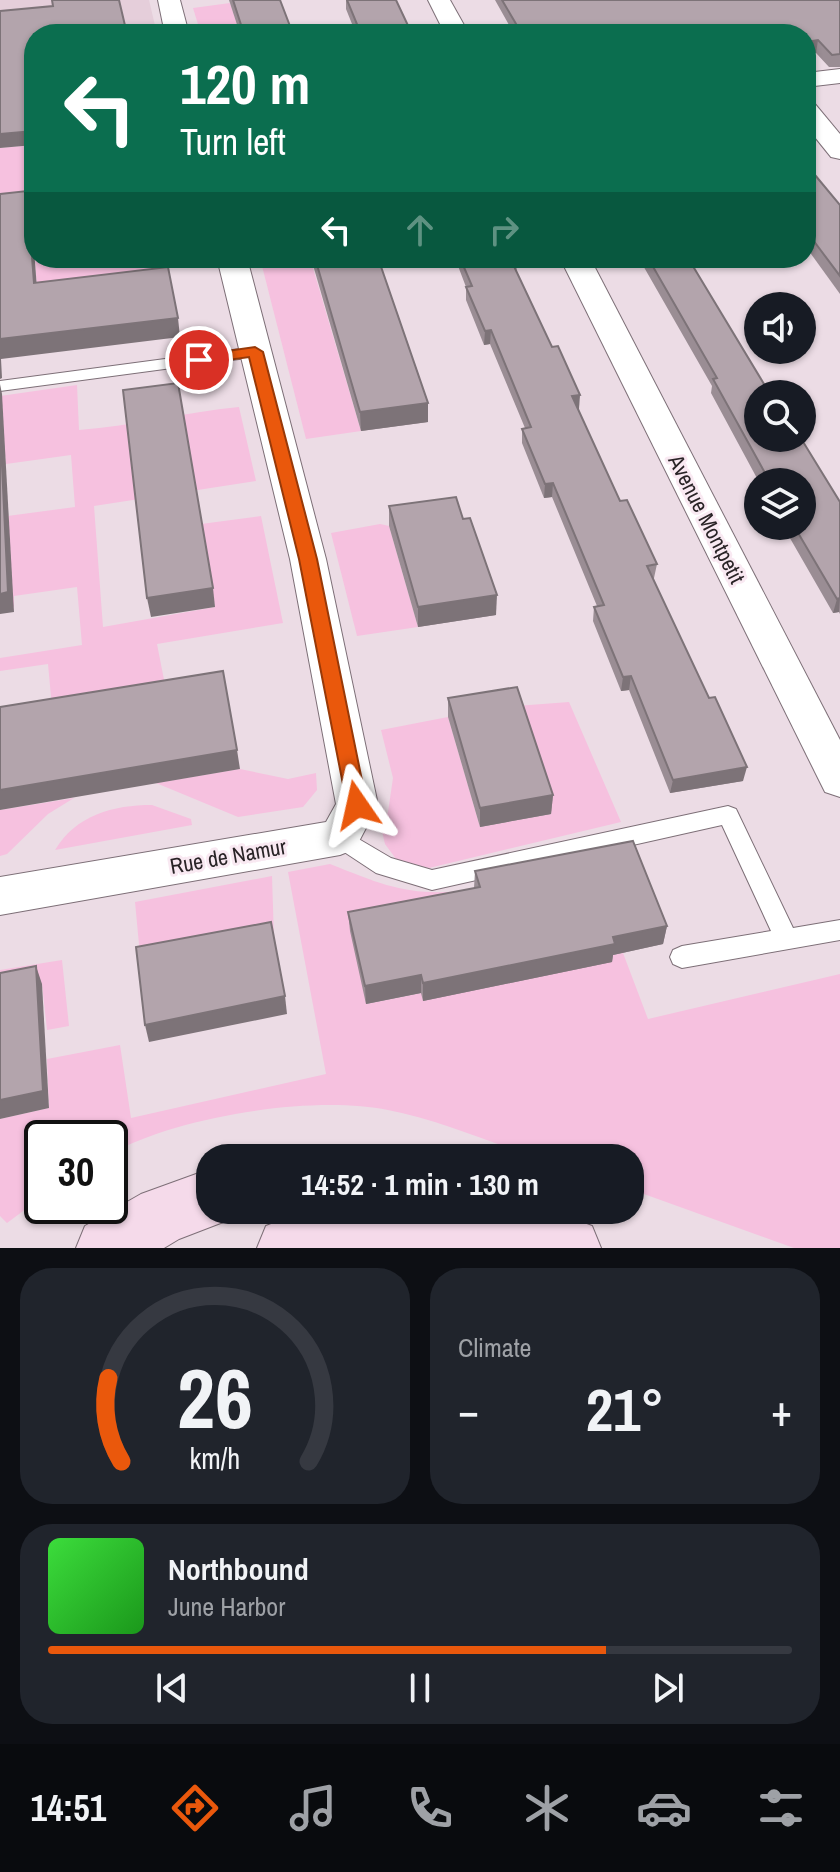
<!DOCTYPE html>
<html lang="en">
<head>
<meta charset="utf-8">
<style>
  body { margin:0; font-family:"Archivo Narrow",sans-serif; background:#20242c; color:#f1f3f6; height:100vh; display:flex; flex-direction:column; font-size:30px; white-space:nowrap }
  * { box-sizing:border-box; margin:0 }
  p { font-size:26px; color:#9ea1a6 }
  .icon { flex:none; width:44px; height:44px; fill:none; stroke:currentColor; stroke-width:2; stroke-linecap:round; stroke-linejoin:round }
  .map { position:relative; height:1248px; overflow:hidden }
  .panel { display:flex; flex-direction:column; gap:20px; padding:20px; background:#0d0f14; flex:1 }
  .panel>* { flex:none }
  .hud { position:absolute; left:24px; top:24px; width:792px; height:244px; border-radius:32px; box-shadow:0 2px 6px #0004; background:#0b6e4f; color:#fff; overflow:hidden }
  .controls { position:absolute; left:744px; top:292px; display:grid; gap:16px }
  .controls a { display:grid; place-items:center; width:72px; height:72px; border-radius:50%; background:#171b24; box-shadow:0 2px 6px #0004; font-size:40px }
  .speed { position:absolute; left:24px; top:1120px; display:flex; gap:16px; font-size:40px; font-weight:700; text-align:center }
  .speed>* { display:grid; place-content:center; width:104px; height:104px; border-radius:50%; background:#171b24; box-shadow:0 2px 6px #0004; line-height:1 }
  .speed .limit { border:4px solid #111; border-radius:12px; background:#fff; color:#111 }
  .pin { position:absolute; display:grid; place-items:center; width:68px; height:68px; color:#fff; margin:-34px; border:4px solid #fff; border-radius:50%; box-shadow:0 2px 8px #0007 }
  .me { position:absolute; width:88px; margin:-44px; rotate:349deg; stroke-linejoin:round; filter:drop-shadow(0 0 6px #0008) }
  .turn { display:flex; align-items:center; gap:28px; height:168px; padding:0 24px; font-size:36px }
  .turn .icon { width:104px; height:104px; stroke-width:2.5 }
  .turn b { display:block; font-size:56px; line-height:68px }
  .lanes { display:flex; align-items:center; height:76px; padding:0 24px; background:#0003; justify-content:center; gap:40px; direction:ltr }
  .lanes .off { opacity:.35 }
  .big { font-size:60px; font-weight:700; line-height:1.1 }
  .panel .widget { flex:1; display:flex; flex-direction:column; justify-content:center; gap:12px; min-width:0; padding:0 28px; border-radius:32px; background:#20242c }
  .panel .dial { align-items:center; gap:0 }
  .dial svg { height:208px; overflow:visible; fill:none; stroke:#363941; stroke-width:7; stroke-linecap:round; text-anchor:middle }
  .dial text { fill:#f1f3f6; stroke:none }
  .song { display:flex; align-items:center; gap:24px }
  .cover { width:96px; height:96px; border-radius:12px; background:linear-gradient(135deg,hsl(120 70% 55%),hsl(120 70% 35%)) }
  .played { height:8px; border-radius:4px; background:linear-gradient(90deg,#ea580c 75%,#363941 75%) }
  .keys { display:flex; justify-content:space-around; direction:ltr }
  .heat { display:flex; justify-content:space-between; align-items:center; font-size:44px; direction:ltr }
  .panel .tiles { flex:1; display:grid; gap:20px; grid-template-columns:1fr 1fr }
  .widget:last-child { grid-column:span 2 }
  .trip { position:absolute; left:196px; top:1144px; width:448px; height:80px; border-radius:32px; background:#171b24; box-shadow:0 2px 6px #0004; font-weight:700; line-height:80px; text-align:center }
  .dock { display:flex; height:128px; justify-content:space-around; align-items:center; background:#090b0e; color:#9ea1a6 }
  .dock .icon { width:56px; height:56px }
  .dock .selected { color:#ea580c }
  .dock b { font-size:36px; color:#f1f3f6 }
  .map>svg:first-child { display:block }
  .built { fill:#e5ceda }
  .green { fill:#f6c1df }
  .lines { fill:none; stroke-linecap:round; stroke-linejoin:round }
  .lane-casing { stroke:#7d6f77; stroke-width:2 }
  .street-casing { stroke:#7d6f77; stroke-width:2 }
  .secondary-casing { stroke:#7d6f77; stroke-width:2 }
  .lane { fill:#fff; fill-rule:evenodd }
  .street { fill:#fff; fill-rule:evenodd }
  .secondary { fill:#f5daea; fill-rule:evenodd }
  .wall { fill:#9a8d94 }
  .shaded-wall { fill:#7d7378 }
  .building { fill:#b3a4ac; stroke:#7d7378; stroke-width:2 }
  .route { fill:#ea580c; stroke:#983908; stroke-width:2 }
  .labels { text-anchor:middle; stroke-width:6; stroke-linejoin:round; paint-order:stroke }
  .street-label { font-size:22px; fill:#292326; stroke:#f9e9f2 }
</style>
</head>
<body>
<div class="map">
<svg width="840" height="1248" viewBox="0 0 840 1248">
  <rect width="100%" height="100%" fill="#ecdce5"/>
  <path class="built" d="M0,0H149L157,34H34L0,90Z"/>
  <g class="green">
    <path d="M230,3L240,34H201L193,8Z"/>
    <path d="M34,145V250L31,209L0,213V148Z"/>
    <path d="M35,258H165L171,286L38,302Z"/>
    <path d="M260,258H310L361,431L306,439Z"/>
    <path d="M77,385L79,430C133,426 185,412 239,407L256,481L94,506L103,627L215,607L201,524L261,516L283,623L157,644L168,700L53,718L48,664L0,671V658L82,645L77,587L14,596V612L0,517L75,507L71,455L6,464L0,396Z"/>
    <path d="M380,524L389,526L418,627L357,636L331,533Z"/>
    <path d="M569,702L621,822L429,868L396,859L385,844L381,827L388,812L393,778L381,730L448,717L480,827L551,814L516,706Z"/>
    <path d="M240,769L288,779L316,773L317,790L303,807L238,817L156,783Z"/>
    <path d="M74,798L48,814L7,854L0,856V810Z"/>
    <path d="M152,805L191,819L192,825L55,850C76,815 113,805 152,805Z"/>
    <path d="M330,864C388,887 410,897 474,890L366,1004L623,953L648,1019L840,974V1248H794L630,1189V1158C604,1158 563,1163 539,1157C488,1143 441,1120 388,1110C312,1095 178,1116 110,1154V1138H42V1197L7,1223L0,1216V1119L49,1108L47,1059L120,1045L131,1118L326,1074L288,872Z"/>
    <path d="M272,876L274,940L141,966L135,902Z"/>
    <path d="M62,960L69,1026L47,1030L42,984L0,992V970Z"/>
  </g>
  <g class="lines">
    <defs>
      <g id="lane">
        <path d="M255,347L261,348L263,352L261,356L0,391V381Z"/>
        <path d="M728,806L736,809L793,928L840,920V940L682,968L673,964L670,957L673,950L682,946L771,931L722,825L432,890L376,873L332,844L329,837L332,830L340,828L391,858L432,870Z"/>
      </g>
      <g id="street">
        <path d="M158,0H180L189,34H165Z"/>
        <path d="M428,0H450L469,34H445Z"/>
        <path d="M840,69V83L806,87V73Z"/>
        <path d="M806,101L815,104L840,134V159L831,157L806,126Z"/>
        <path d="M217,258H247L326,559L378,805L355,849L340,855L0,915V877L326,822L336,804L290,559Z"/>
        <path d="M560,258H590L840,740V797L825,792L819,780Z"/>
      </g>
      <g id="secondary">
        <path d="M210,1169V1210H235L231,1219L179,1239L164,1248H76L85,1226L141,1194Z"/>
        <path d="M307,1210H549L592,1226L601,1248H257L266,1226Z"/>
      </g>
    </defs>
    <use href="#lane" class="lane-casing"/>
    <use href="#street" class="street-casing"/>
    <use href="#secondary" class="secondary-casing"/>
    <use href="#lane" class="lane"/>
    <use href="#street" class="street"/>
    <use href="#secondary" class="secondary"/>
  </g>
  <g class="wall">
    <path d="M229,0H280L293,34H240Z"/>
    <path d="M346,0H396L412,34H356L346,9Z"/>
    <path d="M495,0H840V67H829L816,53L806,34H514Z"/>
    <path d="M806,170L840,205V294L806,247Z"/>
    <path d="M311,258H378L428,403V422L361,431Z"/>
    <path d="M455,258H517L516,271L579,409H578L620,501L657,564L654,578L653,579L743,781L670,793L629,690L621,691L593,621L594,607L597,606L552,497L544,498L522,443V429L525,428L490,344L484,345L466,300V287Z"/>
    <path d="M633,258H688L758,394L840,502V614L839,612L833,613L783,526H802V482H759L711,393L712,386L641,262L636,263Z"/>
    <path d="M389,506L496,615L418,627L389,526Z"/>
    <path d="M448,698L553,795L551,814L480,827L448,717Z"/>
    <path d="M475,871L667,926L663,944L613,955L612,962L423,1001L421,993L366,1004L350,931L348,912L474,888Z"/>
  </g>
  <g class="shaded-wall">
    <path d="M818,40L816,53L806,54V42Z"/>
    <path d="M34,131V145L0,148V134Z"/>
    <path d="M27,191L31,209L38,302L34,283Z"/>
    <path d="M636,258H641V262L636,263Z"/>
    <path d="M517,259L516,273L511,260Z"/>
    <path d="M178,318L180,337L1,359L2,378L0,379V339Z"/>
    <path d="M491,330L490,344L484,345L485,331Z"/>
    <path d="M0,384L2,394L14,612L0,614Z"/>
    <path d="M580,395L579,409L570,410L572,396Z"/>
    <path d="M428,403V422L361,431L360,412Z"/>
    <path d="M553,483L552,497L544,498L545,484Z"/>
    <path d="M213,588L215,607L151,617L147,598Z"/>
    <path d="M497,595L496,615L418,627V607Z"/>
    <path d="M840,598L839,612L833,613L837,599Z"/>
    <path d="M631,676L629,690L621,691L623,677Z"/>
    <path d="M237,750L240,769L0,810V790Z"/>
    <path d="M747,767L743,781L670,793L673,780Z"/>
    <path d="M553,795L551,814L480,827V808Z"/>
    <path d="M667,926L663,944L613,955L612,962L423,1001V983L613,937Z"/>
    <path d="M36,966L42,984L49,1108L0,1119V1100Z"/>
    <path d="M421,975V993L366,1004L365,986Z"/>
    <path d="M285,996L287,1014L149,1042L145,1025Z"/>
  </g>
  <g class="building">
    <path d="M52,0H119L127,34H34V131L0,134V11L53,6Z"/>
    <path d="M233,0H280L293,34H244Z"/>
    <path d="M347,0H396L412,34H361Z"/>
    <path d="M502,0H840V54L832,55L818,40L806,42V34H522Z"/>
    <path d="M810,169L840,205V276L807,232H806V170Z"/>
    <path d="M27,191L34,283L168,267L178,318L0,339V194Z"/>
    <path d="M315,258H378L428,403L360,412Z"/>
    <path d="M460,258H517V259L511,260L552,347L558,346L580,395L572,396L620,501L627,500L657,564L647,566L709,698L715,697L747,767L673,780L631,676L623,677L594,607L604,605L553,483L545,484L522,429L531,427L491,330L485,331L466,287L472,286Z"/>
    <path d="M648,258H688L770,394H758V438H796L797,441L802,440L840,502V598L837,599L794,526H802V482H770L713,379L717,378Z"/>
    <path d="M178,383L213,588L147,598L123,390Z"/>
    <path d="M0,423L8,592L0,594Z"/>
    <path d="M456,497L463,519L470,518L497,595L418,607L389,506Z"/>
    <path d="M223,671L237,750L0,790V707Z"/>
    <path d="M517,687L553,795L480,808L448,698Z"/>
    <path d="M633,841L667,926L613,937L615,944L423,983L421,975L365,986L348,912L480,887L475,871Z"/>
    <path d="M271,922L285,996L145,1025L136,947Z"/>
    <path d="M36,966L43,1091L0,1100V973Z"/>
  </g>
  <path class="route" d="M255,347L263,352L317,559L367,805L364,811H350L347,805L299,559L249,357L199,364L191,360L199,355Z"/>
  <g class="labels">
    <g class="street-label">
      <text transform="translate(707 519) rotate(63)" y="8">Avenue Montpetit</text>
      <text transform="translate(228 856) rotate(-10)" y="8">Rue de Namur</text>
    </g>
  </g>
</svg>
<div class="controls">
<a><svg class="icon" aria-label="sound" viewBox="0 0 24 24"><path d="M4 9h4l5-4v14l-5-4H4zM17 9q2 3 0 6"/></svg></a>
<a><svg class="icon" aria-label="search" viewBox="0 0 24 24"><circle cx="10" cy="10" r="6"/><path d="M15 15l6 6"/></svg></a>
<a><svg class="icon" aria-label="layers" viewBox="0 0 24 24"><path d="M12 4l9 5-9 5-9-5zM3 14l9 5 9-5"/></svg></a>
</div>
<div class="speed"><div class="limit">30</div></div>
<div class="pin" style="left:199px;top:360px;background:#d93025"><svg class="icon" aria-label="arrive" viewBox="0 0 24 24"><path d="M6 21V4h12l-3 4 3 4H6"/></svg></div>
<svg class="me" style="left:357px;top:805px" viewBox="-20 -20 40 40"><path d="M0-17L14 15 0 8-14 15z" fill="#ea580c" stroke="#fff" stroke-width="4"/></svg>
<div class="trip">14:52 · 1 min · 130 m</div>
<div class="hud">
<div class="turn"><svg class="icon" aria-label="left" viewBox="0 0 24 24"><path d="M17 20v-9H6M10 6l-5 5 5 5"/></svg><div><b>120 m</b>Turn left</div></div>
<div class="lanes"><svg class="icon" aria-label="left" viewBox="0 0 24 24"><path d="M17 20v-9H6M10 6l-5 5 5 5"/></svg><svg class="icon off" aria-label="ahead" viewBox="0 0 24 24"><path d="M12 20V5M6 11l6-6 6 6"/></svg><svg class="icon off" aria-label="right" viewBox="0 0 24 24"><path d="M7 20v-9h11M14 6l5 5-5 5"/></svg></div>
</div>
</div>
<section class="panel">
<div class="tiles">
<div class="widget dial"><svg viewBox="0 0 100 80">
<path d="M14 69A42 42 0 1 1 86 69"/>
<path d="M14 69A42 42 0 0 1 9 37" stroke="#ea580c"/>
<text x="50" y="56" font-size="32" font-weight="700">26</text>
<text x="50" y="72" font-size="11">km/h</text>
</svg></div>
<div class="widget"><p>Climate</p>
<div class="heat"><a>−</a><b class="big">21°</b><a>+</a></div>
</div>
<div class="widget">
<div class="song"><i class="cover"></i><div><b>Northbound</b><p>June Harbor</p></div></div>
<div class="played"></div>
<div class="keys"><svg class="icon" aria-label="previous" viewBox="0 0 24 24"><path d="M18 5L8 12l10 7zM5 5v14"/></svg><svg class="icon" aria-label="pause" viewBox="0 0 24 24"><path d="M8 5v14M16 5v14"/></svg><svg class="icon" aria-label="next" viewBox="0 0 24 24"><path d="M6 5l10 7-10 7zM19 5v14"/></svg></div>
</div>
</div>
</section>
<nav class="dock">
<b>14:51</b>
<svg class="icon selected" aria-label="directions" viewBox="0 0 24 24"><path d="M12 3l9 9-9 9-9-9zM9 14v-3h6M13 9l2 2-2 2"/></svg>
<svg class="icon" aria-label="music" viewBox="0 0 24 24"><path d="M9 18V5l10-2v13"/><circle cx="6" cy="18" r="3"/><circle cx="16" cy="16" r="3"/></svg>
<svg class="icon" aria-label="phone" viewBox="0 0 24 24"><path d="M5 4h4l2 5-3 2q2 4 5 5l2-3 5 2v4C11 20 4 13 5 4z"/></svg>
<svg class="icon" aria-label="climate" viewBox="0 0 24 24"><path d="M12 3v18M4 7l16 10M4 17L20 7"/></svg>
<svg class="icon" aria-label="car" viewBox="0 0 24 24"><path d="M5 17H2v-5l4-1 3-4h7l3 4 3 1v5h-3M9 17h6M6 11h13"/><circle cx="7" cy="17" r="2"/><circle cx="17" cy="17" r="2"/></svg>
<svg class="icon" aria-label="filters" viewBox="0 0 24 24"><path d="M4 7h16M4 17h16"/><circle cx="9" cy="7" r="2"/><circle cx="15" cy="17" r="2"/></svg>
</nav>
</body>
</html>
